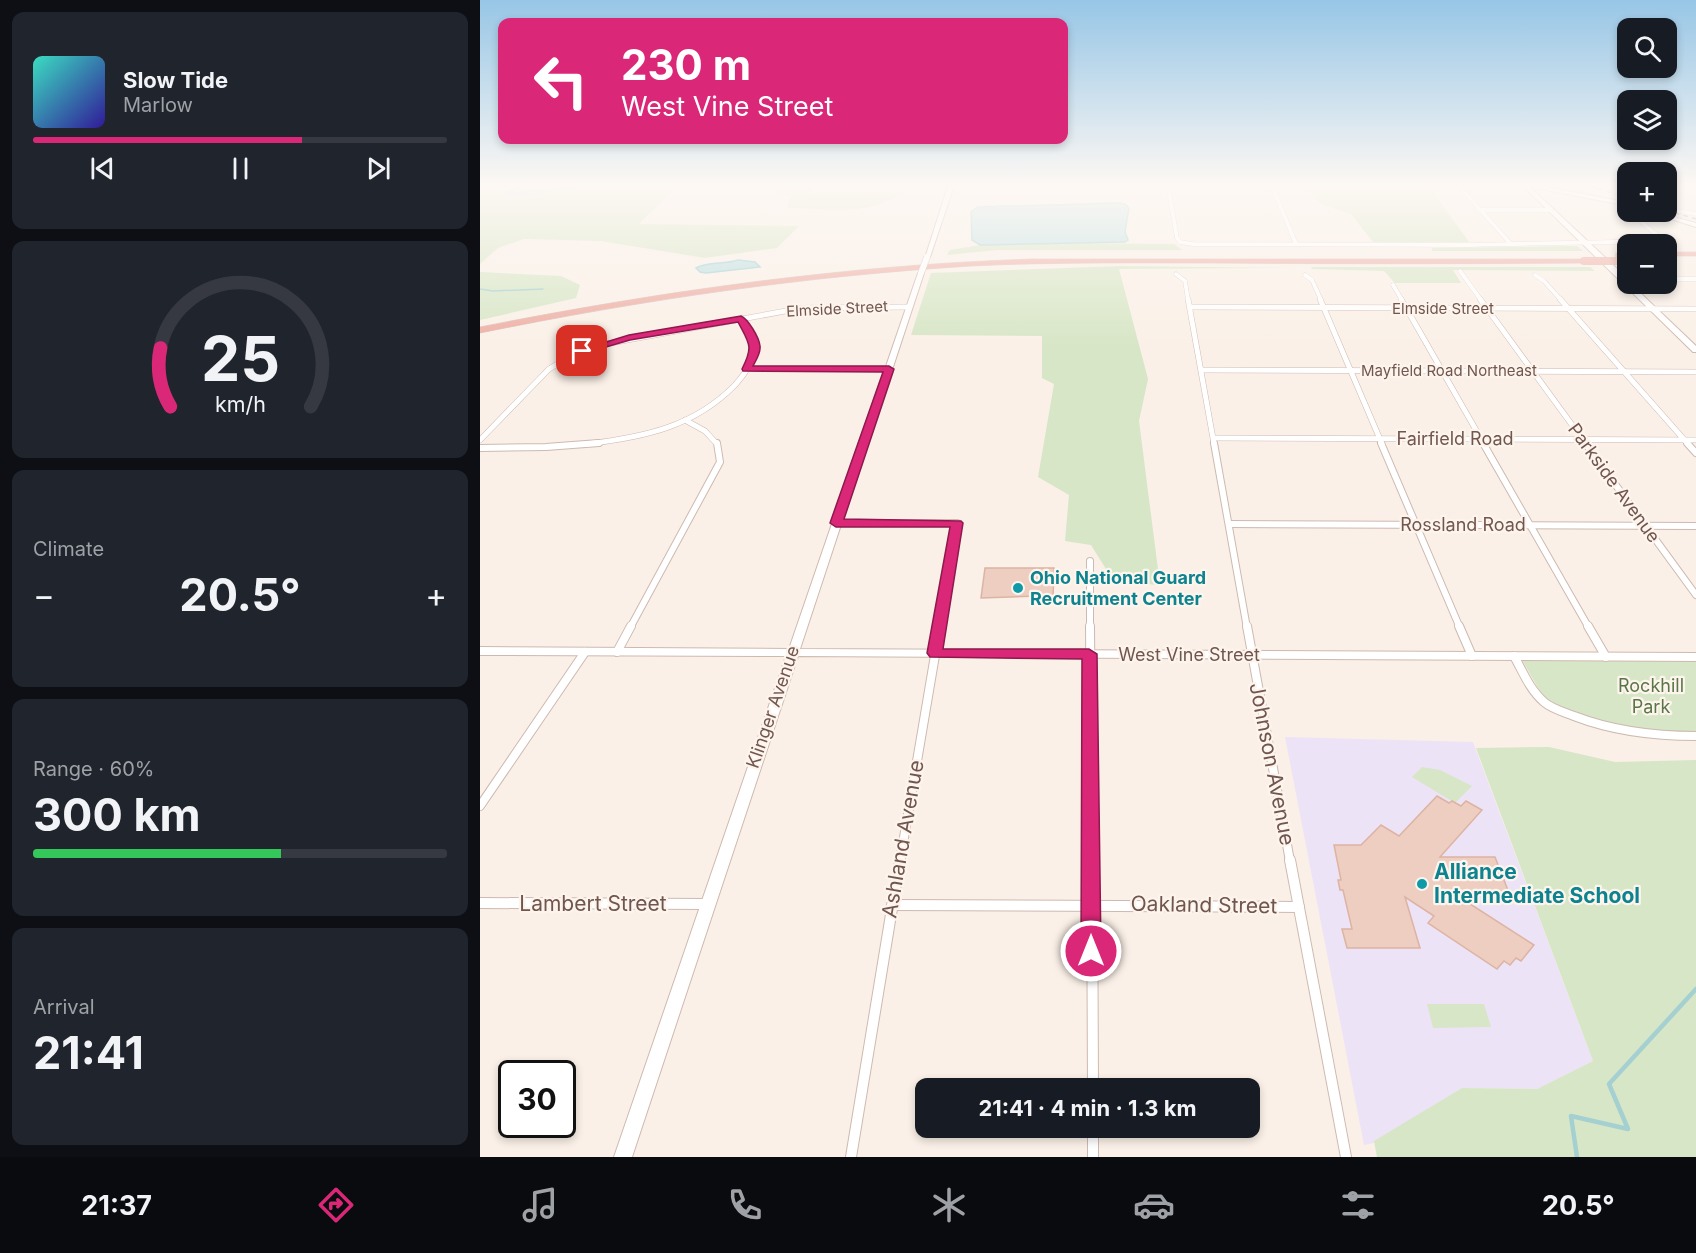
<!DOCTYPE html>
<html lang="en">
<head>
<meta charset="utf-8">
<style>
  body { margin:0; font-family:Inter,sans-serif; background:#20242c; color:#f1f3f6; height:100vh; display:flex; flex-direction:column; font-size:22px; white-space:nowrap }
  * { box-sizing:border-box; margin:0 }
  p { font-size:20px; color:#9ea1a6 }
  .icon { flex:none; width:33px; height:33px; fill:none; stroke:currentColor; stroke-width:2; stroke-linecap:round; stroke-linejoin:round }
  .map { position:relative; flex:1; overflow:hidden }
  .side { display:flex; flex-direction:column; gap:12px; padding:12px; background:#0d0f14; width:480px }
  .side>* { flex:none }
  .hud { position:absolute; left:18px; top:18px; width:570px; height:126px; border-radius:12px; box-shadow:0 3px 9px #0003; background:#db2777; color:#fff; overflow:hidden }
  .controls { position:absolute; left:1137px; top:18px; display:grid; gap:12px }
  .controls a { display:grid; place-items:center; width:60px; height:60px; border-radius:12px; background:#171b24; box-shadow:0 3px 9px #0003; font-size:30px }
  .speed { position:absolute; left:18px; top:1060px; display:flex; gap:12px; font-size:30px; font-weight:700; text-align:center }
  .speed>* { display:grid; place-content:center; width:78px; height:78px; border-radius:50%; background:#171b24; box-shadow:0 3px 9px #0003; line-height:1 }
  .speed .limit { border:3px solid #111; border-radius:9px; background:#fff; color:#111 }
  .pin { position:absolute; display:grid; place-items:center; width:51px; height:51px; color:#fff; margin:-26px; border-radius:12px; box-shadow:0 3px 9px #0006 }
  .me { position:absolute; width:66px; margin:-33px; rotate:0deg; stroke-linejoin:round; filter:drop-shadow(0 0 4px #0008) }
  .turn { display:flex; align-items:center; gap:21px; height:126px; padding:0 24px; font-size:27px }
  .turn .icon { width:78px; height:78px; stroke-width:2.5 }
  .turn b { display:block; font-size:42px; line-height:51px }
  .big { font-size:45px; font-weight:700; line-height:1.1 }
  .side .card { flex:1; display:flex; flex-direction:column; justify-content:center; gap:9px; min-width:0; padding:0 21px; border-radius:12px; background:#20242c }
  .side .dial { align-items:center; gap:0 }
  .dial svg { height:156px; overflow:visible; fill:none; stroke:#363941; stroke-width:7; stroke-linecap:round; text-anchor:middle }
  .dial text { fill:#f1f3f6; stroke:none }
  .song { display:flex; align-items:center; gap:18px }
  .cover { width:72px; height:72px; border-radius:9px; background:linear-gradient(135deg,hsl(170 70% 55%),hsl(250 70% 35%)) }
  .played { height:6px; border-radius:3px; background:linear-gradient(90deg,#db2777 65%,#363941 65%) }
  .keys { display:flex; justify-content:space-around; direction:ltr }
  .heat { display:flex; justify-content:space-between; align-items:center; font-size:33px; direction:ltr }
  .charge { height:9px; border-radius:4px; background:linear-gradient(90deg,#34c759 60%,#363941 0) }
  .trip { position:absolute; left:435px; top:1078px; width:345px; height:60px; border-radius:12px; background:#171b24; box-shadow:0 3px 9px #0003; font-weight:700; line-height:60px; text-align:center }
  .menu { display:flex; height:96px; justify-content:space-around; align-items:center; background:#090b0e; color:#9ea1a6 }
  .menu .icon { width:42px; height:42px }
  .menu .on { color:#db2777 }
  .menu b { font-size:27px; color:#f1f3f6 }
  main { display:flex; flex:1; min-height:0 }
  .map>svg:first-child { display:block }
  .education { fill:#ede3f6 }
  .green { fill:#d7e6c6 }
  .water { fill:#bde0e2; stroke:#a4d0d2; stroke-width:1.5 }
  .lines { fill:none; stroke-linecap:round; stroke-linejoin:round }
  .stream-far1 { stroke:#a4d0d2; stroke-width:1.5 }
  .stream { stroke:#a4d0d2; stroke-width:4.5 }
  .river { fill:#bde0e2; fill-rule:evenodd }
  .building { fill:#edcec1; stroke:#ddb3a3; stroke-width:1.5 }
  .street-far4-casing { stroke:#cdbab1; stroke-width:4.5 }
  .street-far3-casing { stroke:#cdbab1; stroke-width:6 }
  .street-far2-casing { stroke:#cdbab1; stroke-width:8 }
  .street-far1-casing { stroke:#cdbab1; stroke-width:10 }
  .street-casing { stroke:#cdbab1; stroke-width:12 }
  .secondary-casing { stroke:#cfb9af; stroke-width:2 }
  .highway-casing { stroke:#d4ccca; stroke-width:1 }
  .street-far4 { stroke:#fff; stroke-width:4 }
  .street-far3 { stroke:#fff; stroke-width:5 }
  .street-far2 { stroke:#fff; stroke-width:6 }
  .street-far1 { stroke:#fff; stroke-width:8 }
  .street { stroke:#fff; stroke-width:10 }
  .secondary { fill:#fff; fill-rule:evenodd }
  .highway { fill:#eeafa4; fill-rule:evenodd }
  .rail { stroke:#b2a6c2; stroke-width:1.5; stroke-dasharray:5 4; stroke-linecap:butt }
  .secondary-bridge-casing { stroke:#cfb9af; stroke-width:7; stroke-linecap:butt }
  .highway-bridge-casing { stroke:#d4ccca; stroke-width:8; stroke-linecap:butt }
  .secondary-bridge { stroke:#fff; stroke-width:6 }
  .highway-bridge { stroke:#eeafa4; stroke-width:8 }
  .route { fill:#db2777; stroke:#8e194d; stroke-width:1.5 }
  .culture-dot { fill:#0f9aa8; stroke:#fdf5ed; stroke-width:2 }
  .labels { text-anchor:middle; stroke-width:4.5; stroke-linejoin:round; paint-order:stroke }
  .far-street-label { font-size:15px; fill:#71564e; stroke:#fdf5ed }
  .street-label { font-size:18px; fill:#71564e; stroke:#fdf5ed }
  .culture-label { font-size:18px; font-weight:bold; fill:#0d838f; stroke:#fdf5ed; text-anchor:start }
  .park-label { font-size:18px; fill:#5a7647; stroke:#fdf5ed }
  .near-street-label { font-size:21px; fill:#71564e; stroke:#fdf5ed }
  .near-culture-label { font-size:21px; font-weight:bold; fill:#0d838f; stroke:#fdf5ed; text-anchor:start }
</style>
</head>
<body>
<main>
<section class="side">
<div class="card">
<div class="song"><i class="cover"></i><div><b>Slow Tide</b><p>Marlow</p></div></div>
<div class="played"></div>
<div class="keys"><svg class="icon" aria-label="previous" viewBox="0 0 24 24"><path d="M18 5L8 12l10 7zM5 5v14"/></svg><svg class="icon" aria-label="pause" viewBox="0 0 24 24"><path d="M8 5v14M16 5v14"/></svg><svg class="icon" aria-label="next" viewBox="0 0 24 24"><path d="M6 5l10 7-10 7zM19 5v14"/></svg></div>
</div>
<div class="card dial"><svg viewBox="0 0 100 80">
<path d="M14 69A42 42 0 1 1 86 69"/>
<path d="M14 69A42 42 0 0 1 9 39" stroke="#db2777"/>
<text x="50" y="56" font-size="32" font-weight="700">25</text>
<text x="50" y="72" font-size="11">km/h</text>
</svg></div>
<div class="card"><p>Climate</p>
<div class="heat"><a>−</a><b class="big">20.5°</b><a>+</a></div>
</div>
<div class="card"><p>Range · 60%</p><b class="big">300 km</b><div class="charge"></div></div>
<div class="card"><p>Arrival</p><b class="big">21:41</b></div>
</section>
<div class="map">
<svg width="1216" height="1157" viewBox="0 0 1216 1157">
  <rect width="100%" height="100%" fill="#faf0e7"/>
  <path class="education" d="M805,737L993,742L1113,1061L1057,1089L982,1088L894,1143L884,1145Z"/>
  <g class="green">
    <path d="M0,186H334L330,194H420C388,217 344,208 307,208L310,197L288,188L197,187L159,224L319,226L297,248L225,258L121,241L44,239L18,248L0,264Z"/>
    <path d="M799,186H949L989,242H893L871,214L841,204L826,188Z"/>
    <path d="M571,243L694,244L702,250H518L467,255L470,250L500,245Z"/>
    <path d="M1097,246L1103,251H952V248Z"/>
    <path d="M640,266L809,268L639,269L668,379L659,421L680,585L651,583L626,569L611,545L585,541L589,495L558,477L574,384L562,378V336L431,335L451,273Z"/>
    <path d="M831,267H1110L1115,271L973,270L981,283H915L904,271L832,269Z"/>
    <path d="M0,272L81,276L100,285L96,298L0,320Z"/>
    <path d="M1042,660L1216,661V734L1134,728L1084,709L1064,698Z"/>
    <path d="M1069,747L1135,762L1216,760V1157H897L894,1141L982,1088L1057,1089L1113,1061L996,748Z"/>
    <path d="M942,767L960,770L992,786L975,803L932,777Z"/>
    <path d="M947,1004H1004L1011,1027L953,1028Z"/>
  </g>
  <g class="water">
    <path d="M640,203L645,204L649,208L645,232L648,240L645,242L506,245H500L492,240L491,212L498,207Z"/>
    <path d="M258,260L275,262L280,267L226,273L220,272L216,268C229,261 244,265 258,260Z"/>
  </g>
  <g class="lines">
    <path class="stream-far1" d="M0,289L13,291L63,289"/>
    <path class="stream" d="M1097,1157L1091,1116L1148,1129L1129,1084L1216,989"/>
    <path class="river" d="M31,186H40L34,192L67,186H99L46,197H25V192Z"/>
  </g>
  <g class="building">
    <path d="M505,568H574L573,599L558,598V596L501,598Z"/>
    <path d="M957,796L969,803L972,801L981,806L986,801L1002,810L960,857H1015L1029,893H973L1054,945L1041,961L1036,958L1030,965L1024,961L1017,969L948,923L954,916L925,897L940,948H867L862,929H872L863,890H860L858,880H861L854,845H881L901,825L919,836Z"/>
  </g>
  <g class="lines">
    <defs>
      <g id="street-far4">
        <path d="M688,186L697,238L700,242L713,244L987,245L1184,241L1150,212"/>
        <path d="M792,186L816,244"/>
        <path d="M979,186L1030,243"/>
        <path d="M471,188H689"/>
        <path d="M1186,209L1216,214"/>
        <path d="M999,210H1071"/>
        <path d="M980,271L1001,300"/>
        <path d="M696,274L705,281L708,300"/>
        <path d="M825,275L832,280L841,300"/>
        <path d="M1055,275L1064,281L1081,300"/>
        <path d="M1186,279H1216"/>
        <path d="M913,285L922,300"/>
      </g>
      <g id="street-far3">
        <path d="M708,299L734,444"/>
        <path d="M840,299L902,444"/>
        <path d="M921,299L1004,444"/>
        <path d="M1000,299L1106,444"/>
        <path d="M1080,299L1208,444"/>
        <path d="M710,307L1216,309"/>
        <path d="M267,369H409"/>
        <path d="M722,370L1216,372"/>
        <path d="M205,420L225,431L237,444"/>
        <path d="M734,438L1216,440"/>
        <path d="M0,440L69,369L93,355L120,345L322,308L429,307"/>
        <path d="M107,444C164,437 214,427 255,385C264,375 274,362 274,348C274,338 267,327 262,318"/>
      </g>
      <g id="street-far2">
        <path d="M734,443L767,628"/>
        <path d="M901,443L980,628"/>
        <path d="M1003,443L1109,628"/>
        <path d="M1105,443L1216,595"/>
        <path d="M1207,443L1216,453"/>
        <path d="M0,448L66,447L119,443"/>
        <path d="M356,523H477L460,628"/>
        <path d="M749,524L1216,526"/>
        <path d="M610,561V628"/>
        <path d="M150,628L240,462L237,443"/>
      </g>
      <g id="street-far1">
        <path d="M610,626L612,861"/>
        <path d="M767,626L810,861"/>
        <path d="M979,626L992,656"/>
        <path d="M1108,626L1126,657"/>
        <path d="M137,652L151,626"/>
        <path d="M1034,656C1043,672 1050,690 1064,702C1072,709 1084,712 1094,716C1133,731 1174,736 1216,736"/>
        <path d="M0,806L105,652"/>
        <path d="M420,861L460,626"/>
      </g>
      <g id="street">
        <path d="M612,860L613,1089"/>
        <path d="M810,860L866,1157"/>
        <path d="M0,903L226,904"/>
        <path d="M412,905L819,907"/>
        <path d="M613,1128V1157"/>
        <path d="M371,1157L420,860"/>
      </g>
      <g id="secondary">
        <path d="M468,186H474L450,257L445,258Z"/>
        <path d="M1043,186H1062L1145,202L1146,203L1143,205L1050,187L1148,279V284H1151L1216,346V352H1213Z"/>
        <path d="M1169,212H1176L1216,223V227Z"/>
        <path d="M441,271L444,273L320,649L1216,653V661L318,656L152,1157H134L306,656L0,655V647L309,649L438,273Z"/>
      </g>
      <g id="highway">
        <rect x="1186" y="252" width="30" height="4"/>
        <rect x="1136" y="253" width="12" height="4"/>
        <path d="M552,259H1104L1108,261L1104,263C980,264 855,264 731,263C651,263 571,262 491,266C326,276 162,300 0,333V327C182,291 367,265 552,259Z"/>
      </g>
    </defs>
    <use href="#street-far4" class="street-far4-casing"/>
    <use href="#street-far3" class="street-far3-casing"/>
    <use href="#street-far2" class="street-far2-casing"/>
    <use href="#street-far1" class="street-far1-casing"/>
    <use href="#street" class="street-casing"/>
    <use href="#secondary" class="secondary-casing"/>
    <use href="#highway" class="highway-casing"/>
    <use href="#street-far4" class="street-far4"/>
    <use href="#street-far3" class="street-far3"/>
    <use href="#street-far2" class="street-far2"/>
    <use href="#street-far1" class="street-far1"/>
    <use href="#street" class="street"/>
    <use href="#secondary" class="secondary"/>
    <use href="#highway" class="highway"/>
    <g class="rail">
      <path d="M1109,186L1148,198"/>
      <path d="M1186,210L1216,219"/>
    </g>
    <defs>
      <path id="secondary-bridge" d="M441,273L447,257"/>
      <path id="highway-bridge" d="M1104,261H1147"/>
    </defs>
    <use href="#secondary-bridge" class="secondary-bridge-casing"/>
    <use href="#highway-bridge" class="highway-bridge-casing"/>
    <use href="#secondary-bridge" class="secondary-bridge"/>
    <use href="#highway-bridge" class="highway-bridge"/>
  </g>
  <linearGradient id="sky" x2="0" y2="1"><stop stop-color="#97c6e6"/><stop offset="0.53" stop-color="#fdf8f4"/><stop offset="1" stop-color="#fdf8f4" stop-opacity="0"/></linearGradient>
  <rect width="1216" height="348" fill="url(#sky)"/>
  <path class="route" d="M261,316C268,319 279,337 280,346C281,353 276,360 273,366H409L414,369L364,519L481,521L483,523L463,649H609L617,654L621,951L618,957L611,959L604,957L601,951L602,659L450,657L447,653L470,527H356L350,523L403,372L263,371L262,369C274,346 269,343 258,322L150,340L102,354L97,351L149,335Z"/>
  <g class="culture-dot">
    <circle cx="538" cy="588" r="6"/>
    <circle cx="942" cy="884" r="6"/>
  </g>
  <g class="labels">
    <g class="far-street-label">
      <text transform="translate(357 309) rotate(-3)" y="5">Elmside Street</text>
      <text x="963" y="314">Elmside Street</text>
      <text x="969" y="376">Mayfield Road Northeast</text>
    </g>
    <g class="street-label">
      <text x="975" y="445">Fairfield Road</text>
      <text transform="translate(1134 483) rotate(54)" y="6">Parkside Avenue</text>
      <text x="983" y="531">Rossland Road</text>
      <text x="709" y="661">West Vine Street</text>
      <text transform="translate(293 707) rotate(-71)" y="6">Klinger Avenue</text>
    </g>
    <g class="culture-label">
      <text x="550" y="584">Ohio National Guard<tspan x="550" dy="21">Recruitment Center</tspan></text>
    </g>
    <g class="park-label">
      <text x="1171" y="692">Rockhill<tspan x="1171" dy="21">Park</tspan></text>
    </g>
    <g class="near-street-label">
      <text transform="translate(792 764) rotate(79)" y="7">Johnson Avenue</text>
      <text transform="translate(423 839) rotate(-80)" y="7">Ashland Avenue</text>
      <text x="113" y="911">Lambert Street</text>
      <text transform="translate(724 905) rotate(1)" y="7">Oakland Street</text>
    </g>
    <g class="near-culture-label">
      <text x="954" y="879">Alliance<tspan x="954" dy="24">Intermediate School</tspan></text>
    </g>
  </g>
</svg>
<div class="controls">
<a><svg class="icon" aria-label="search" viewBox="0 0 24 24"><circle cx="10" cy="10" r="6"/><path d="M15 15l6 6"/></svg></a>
<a><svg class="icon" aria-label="layers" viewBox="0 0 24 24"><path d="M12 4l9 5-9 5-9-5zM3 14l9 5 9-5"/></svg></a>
<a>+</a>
<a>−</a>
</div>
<div class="speed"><div class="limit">30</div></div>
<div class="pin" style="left:102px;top:351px;background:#d93025"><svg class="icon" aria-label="arrive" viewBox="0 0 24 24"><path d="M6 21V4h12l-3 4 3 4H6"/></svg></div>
<svg class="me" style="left:611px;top:951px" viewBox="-20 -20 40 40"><circle r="17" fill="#db2777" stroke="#fff" stroke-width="3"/><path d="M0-11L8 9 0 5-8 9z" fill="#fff"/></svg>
<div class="trip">21:41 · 4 min · 1.3 km</div>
<div class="hud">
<div class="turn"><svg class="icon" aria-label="left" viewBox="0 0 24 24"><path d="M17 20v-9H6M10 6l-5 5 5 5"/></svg><div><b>230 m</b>West Vine Street</div></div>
</div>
</div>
</main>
<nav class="menu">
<b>21:37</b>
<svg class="icon on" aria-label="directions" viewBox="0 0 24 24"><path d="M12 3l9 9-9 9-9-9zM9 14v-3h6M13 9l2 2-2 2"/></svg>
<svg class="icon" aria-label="music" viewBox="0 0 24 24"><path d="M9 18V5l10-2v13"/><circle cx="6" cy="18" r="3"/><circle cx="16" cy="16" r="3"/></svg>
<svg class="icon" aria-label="phone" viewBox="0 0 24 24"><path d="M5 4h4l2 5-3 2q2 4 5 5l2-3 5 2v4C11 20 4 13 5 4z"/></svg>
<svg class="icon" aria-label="climate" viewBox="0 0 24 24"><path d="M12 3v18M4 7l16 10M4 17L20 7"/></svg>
<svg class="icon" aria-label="car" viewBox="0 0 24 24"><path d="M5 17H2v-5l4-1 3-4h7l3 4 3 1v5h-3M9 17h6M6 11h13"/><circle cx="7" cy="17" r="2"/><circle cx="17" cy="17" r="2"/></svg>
<svg class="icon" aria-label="filters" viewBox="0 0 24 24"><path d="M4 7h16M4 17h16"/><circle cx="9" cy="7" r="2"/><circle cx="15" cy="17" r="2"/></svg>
<b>20.5°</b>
</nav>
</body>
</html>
